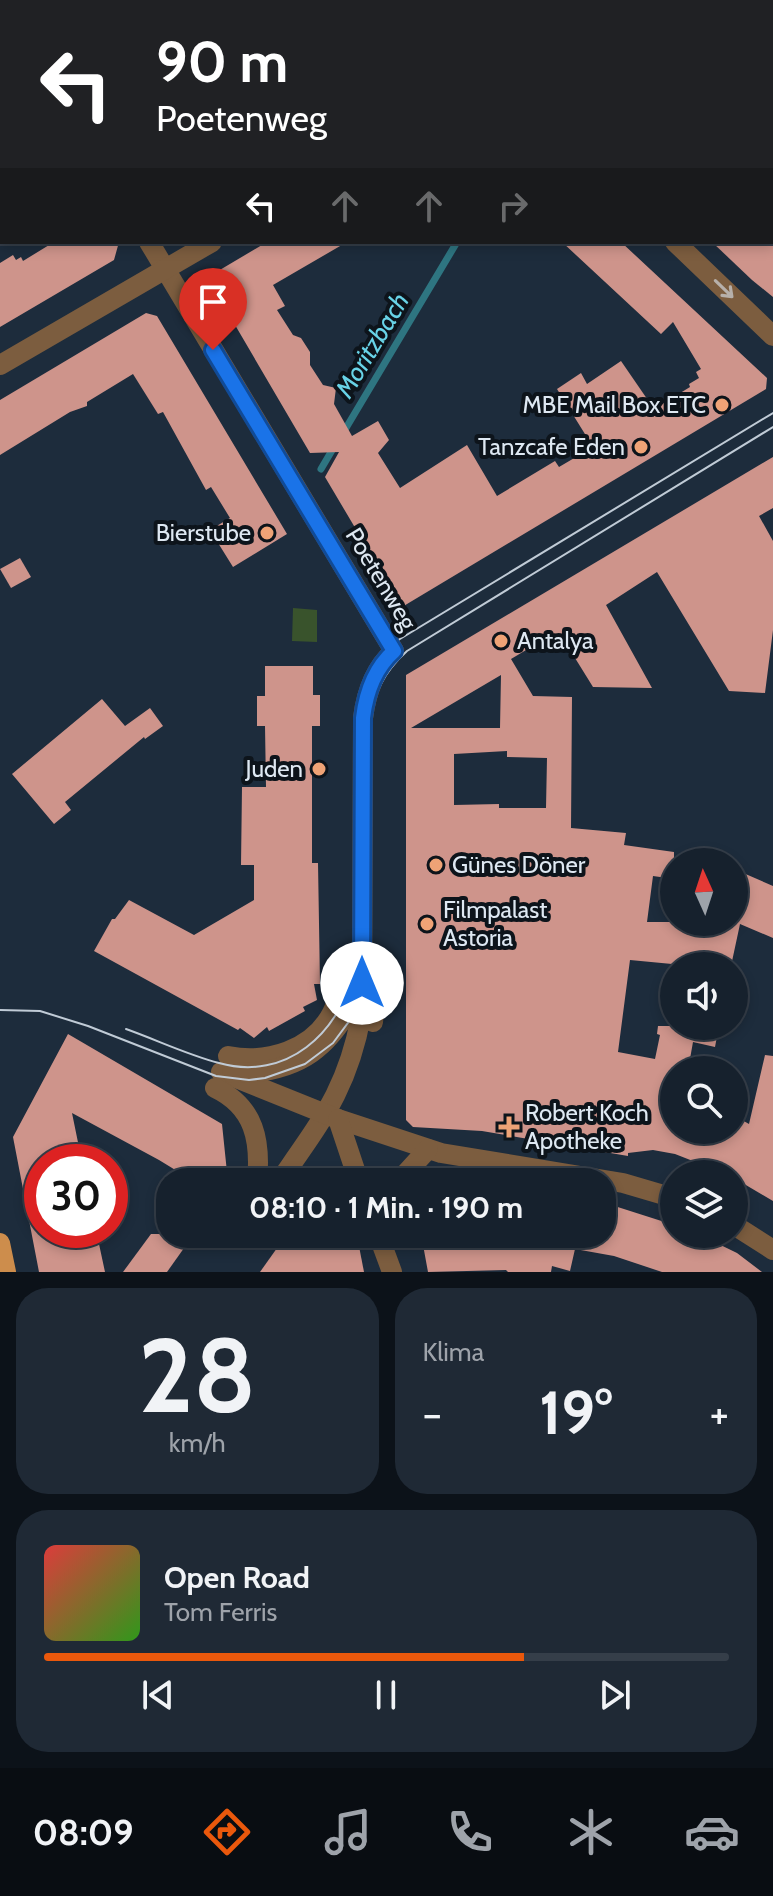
<!DOCTYPE html>
<html lang="de">
<head>
<meta charset="utf-8">
<style>
  body { margin:0; font-family:Cabin,sans-serif; background:#1f2935; color:#f1f3f6; height:100vh; display:flex; flex-direction:column; font-size:30px; white-space:nowrap }
  * { box-sizing:border-box; margin:0 }
  p { font-size:26px; color:#9ea3aa }
  .icon { flex:none; width:44px; height:44px; fill:none; stroke:currentColor; stroke-width:2; stroke-linecap:round; stroke-linejoin:round }
  .map { position:relative; height:1272px; overflow:hidden }
  .sheet { display:flex; flex-direction:column; gap:16px; padding:16px; background:#0c1219; flex:1 }
  .sheet>* { flex:none }
  .top-card { position:absolute; left:0px; top:0px; width:774px; height:244px; box-shadow:0 4px 12px #0003,0 0 0 2px #353e49; background:#202124; color:#fff; overflow:hidden }
  .needle { width:52px; rotate:357deg }
  .tools { position:absolute; left:660px; top:848px; display:grid; gap:16px }
  .tools a { display:grid; place-items:center; width:88px; height:88px; border-radius:50%; background:#16212d; box-shadow:0 4px 12px #0003,0 0 0 2px #353e49; font-size:40px }
  .speed { position:absolute; left:24px; top:1144px; display:flex; gap:16px; font-size:40px; font-weight:700; text-align:center }
  .speed>* { display:grid; place-content:center; width:104px; height:104px; border-radius:50%; background:#16212d; box-shadow:0 4px 12px #0003,0 0 0 2px #353e49; line-height:1 }
  .speed .limit { border:12px solid #d22; background:#fff; color:#111 }
  .pin { position:absolute; display:grid; place-items:center; width:68px; height:68px; color:#fff; margin:-82px -34px; border-radius:50% 50% 50% 0; rotate:-45deg; box-shadow:0 0 8px #0007 }
  .pin .icon { rotate:45deg }
  .me { position:absolute; width:88px; margin:-44px; rotate:0deg; stroke-linejoin:round; filter:drop-shadow(0 0 6px #0008) }
  .turn { display:flex; align-items:center; gap:28px; height:168px; padding:0 24px; font-size:36px }
  .turn .icon { width:104px; height:104px; stroke-width:2.5 }
  .turn b { display:block; font-size:56px; line-height:68px }
  .lanes { display:flex; align-items:center; height:76px; padding:0 24px; background:#0003; justify-content:center; gap:40px; direction:ltr }
  .lanes .off { opacity:.35 }
  .big { font-size:60px; font-weight:800; line-height:1.1 }
  .sheet .card { flex:1; display:flex; flex-direction:column; justify-content:center; gap:12px; min-width:0; padding:0 28px; border-radius:32px; background:#1f2935 }
  .sheet .dial { align-items:center; gap:0 }
  .dial b { font-size:104px; line-height:1 }
  .song { display:flex; align-items:center; gap:24px }
  .cover { width:96px; height:96px; border-radius:12px; background:linear-gradient(135deg,hsl(0 70% 55%),hsl(110 70% 35%)) }
  .played { height:8px; border-radius:4px; background:linear-gradient(90deg,#ea580c 70%,#353e49 70%) }
  .keys { display:flex; justify-content:space-around; direction:ltr }
  .heat { display:flex; justify-content:space-between; align-items:center; font-size:44px; direction:ltr }
  .sheet .tiles { flex:1; display:grid; gap:16px; grid-template-columns:1fr 1fr }
  .card:last-child { grid-column:span 2 }
  .trip { position:absolute; left:156px; top:1168px; width:460px; height:80px; border-radius:32px; background:#16212d; box-shadow:0 4px 12px #0003,0 0 0 2px #353e49; font-weight:800; line-height:80px; text-align:center }
  .menu { display:flex; height:128px; justify-content:space-around; align-items:center; background:#090d12; color:#9ea3aa }
  .menu .icon { width:56px; height:56px }
  .menu .selected { color:#ea580c }
  .menu b { font-size:36px; color:#f1f3f6 }
  .map>svg:first-child { display:block }
  .green { fill:#39532c }
  .lines { fill:none; stroke-linecap:round; stroke-linejoin:round }
  .stream { stroke:#2e7581; stroke-width:7 }
  .building { fill:#ce948b; fill-rule:evenodd }
  .minor { stroke:#7c5d3f; stroke-width:20 }
  .major { stroke:#cd8d4c; stroke-width:20 }
  .tram { stroke:#c0cbd6; stroke-width:2 }
  .oneway { stroke:#b7b0aa }
  .route-casing { stroke:#114b97; stroke-width:20 }
  .route { stroke:#1a73e8; stroke-width:14 }
  .poi-dot { fill:#efa376; stroke:#0d141b; stroke-width:3 }
  .labels { text-anchor:middle; stroke-width:8; stroke-linejoin:round; paint-order:stroke }
  .poi-label { font-size:24px; fill:#dee8f2; stroke:#0d141b; text-anchor:end }
  .street-label { font-size:24px; fill:#dee8f2; stroke:#0d141b }
  .water-label { font-size:26px; font-style:italic; fill:#68d3e7; stroke:#0d141b }
</style>
</head>
<body>
<div class="map">
<svg width="773" height="1272" viewBox="0 0 773 1272">
  <rect width="100%" height="100%" fill="#1d2c3c"/>
  <path class="green" d="M293,608L317,610V642L292,641Z"/>
  <g class="lines">
    <g class="stream">
      <path d="M343,433L457,242"/>
      <path d="M321,469L334,447"/>
    </g>
  </g>
  <g class="building">
    <path d="M54,242H119L114,260L0,327V263L13,255L16,260L21,257L23,261Z"/>
    <path d="M267,242H347L273,285L285,306L277,310L293,335L301,338L310,352V365L323,385L336,388L334,404L352,436L378,421L389,440L378,453L400,488L467,445L497,496L555,461L559,467L593,447L557,389L581,373L587,384L621,361L654,409L690,387L689,384L699,378L696,372L701,369L673,322L661,334L562,242H621L767,378L766,389L402,607L325,477L339,452L310,453L211,284L213,274Z"/>
    <path d="M712,242H773V297L752,280Z"/>
    <path d="M146,313L157,316L287,534L233,567L210,530L230,518L211,487L206,490L163,412L158,414L133,374L87,402V406L70,412L0,455V400Z"/>
    <path d="M773,457V508L759,516L773,541V630L765,693L729,691L657,572L606,605L652,688L593,687L562,637L552,642L548,637L511,659L533,696L572,697L571,828L626,833L624,845L674,852V879L653,876L647,922H734V869L773,886V938L740,924L731,966H672V964L630,960L618,1052L655,1059L660,1035L657,1034L658,1026H719L715,1047L693,1042L688,1070H674V1130H734V1123L742,1120L749,1124L765,1055L773,1056V1201L734,1178V1174H726L675,1154L653,1150L628,1153V1156L482,1131L413,1127L406,1120V675ZM501,675L500,728H411ZM507,751V757L547,758L546,808H499V804L454,805V754Z"/>
    <path d="M20,558L31,577L11,588L0,569Z"/>
    <path d="M265,666H313V695H320V726H312V863H318L320,984H314L317,1000L303,1007L305,1011L269,1031L267,1027L254,1038L240,1028L238,1030L94,951L112,919H115L129,900L194,935L254,900V865H241L242,787H266L265,726H257V696H265Z"/>
    <path d="M102,699L125,726L150,708L163,726L145,739L144,737L65,802L71,810L54,824L12,774Z"/>
    <path d="M68,1034L222,1124L228,1182H195L159,1160L72,1113L82,1162H42V1230H96L105,1272H39L13,1137Z"/>
    <path d="M602,1202L674,1225V1234H698L737,1253L762,1272H662L614,1256L575,1249L570,1271L552,1266L551,1272H508L506,1270L428,1272L421,1234H602Z"/>
    <path d="M151,1234H194L167,1272H123Z"/>
    <path d="M287,1234H346L357,1236L364,1272H260Z"/>
  </g>
  <g class="lines">
    <g class="minor">
      <path d="M5,0L6,2"/>
      <path d="M447,0L449,2"/>
      <path d="M618,2L622,0"/>
      <path d="M149,242L394,651C375,668 366,694 363,718L362,1011C349,1087 322,1120 279,1182"/>
      <path d="M675,242L773,336"/>
      <path d="M0,365L212,242"/>
      <path d="M373,1022L377,982"/>
      <path d="M228,1056C267,1064 313,1050 332,1013C337,1003 340,993 344,983"/>
      <path d="M221,1072L338,1119L441,1153L623,1183L674,1198"/>
      <path d="M232,1073C300,1074 333,1047 361,986"/>
      <path d="M215,1088C255,1107 261,1141 257,1182"/>
      <path d="M338,1119L359,1182"/>
      <path d="M398,1182L428,1149"/>
      <path d="M734,1225L773,1250"/>
      <path d="M378,1234L392,1272"/>
    </g>
    <path class="major" d="M0,1243L6,1272"/>
    <g class="tram">
      <path d="M355,983V716C359,688 370,664 390,645L773,413"/>
      <path d="M370,983V724C373,693 384,672 407,651L773,427"/>
      <path d="M0,1010L40,1011L88,1026L216,1076L249,1080L265,1078L305,1064L333,1043L356,1012L370,970"/>
      <path d="M126,1029C157,1040 188,1055 219,1063C286,1082 340,1033 354,970"/>
    </g>
  </g>
  <defs><path id="oneway-shaft" d="M-6 0H5M1.5-3L5.5 0L1.5 3" fill="none" stroke-width="1.6" stroke-linecap="round" stroke-linejoin="round" transform="scale(2)"/></defs>
  <use class="oneway" href="#oneway-shaft" transform="translate(724 289) rotate(44)"/>
  <g class="lines">
    <defs>
      <path id="route" d="M213,350L394,651C375,668 366,693 363,718L362,983"/>
    </defs>
    <use href="#route" class="route-casing"/>
    <use href="#route" class="route"/>
  </g>
  <g class="poi-dot">
    <circle cx="722" cy="405" r="8"/>
    <circle cx="641" cy="447" r="8"/>
    <circle cx="267" cy="533" r="8"/>
    <circle cx="501" cy="641" r="8"/>
    <circle cx="319" cy="769" r="8"/>
    <circle cx="436" cy="865" r="8"/>
    <circle cx="427" cy="924" r="8"/>
    <path d="M505 1115h8v8h8v8h-8v8h-8v-8h-8v-8h8z"/>
  </g>
  <g class="labels">
    <g class="poi-label">
      <text x="706" y="413">MBE Mail Box ETC</text>
      <text x="625" y="455">Tanzcafe Eden</text>
      <text x="251" y="541">Bierstube</text>
      <text x="517" y="649" text-anchor="start">Antalya</text>
      <text x="303" y="777">Juden</text>
      <text x="452" y="873" text-anchor="start">Günes Döner</text>
      <text x="443" y="918" text-anchor="start">Filmpalast<tspan x="443" dy="28">Astoria</tspan></text>
      <text x="525" y="1121" text-anchor="start">Robert Koch<tspan x="525" dy="28">Apotheke</tspan></text>
    </g>
    <g class="street-label">
      <text transform="translate(381 579) rotate(59)" y="8">Poetenweg</text>
    </g>
    <g class="water-label">
      <text transform="translate(372 345) rotate(-59)" y="9">Moritzbach</text>
    </g>
  </g>
</svg>
<div class="tools">
<a><svg class="needle" viewBox="-14 -14 28 28"><path d="M0-13l5 13h-10z" fill="#e53935"/><path d="M0 13l5-13h-10z" fill="#9ea3aa"/></svg></a>
<a><svg class="icon" aria-label="sound" viewBox="0 0 24 24"><path d="M4 9h4l5-4v14l-5-4H4zM17 9q2 3 0 6"/></svg></a>
<a><svg class="icon" aria-label="search" viewBox="0 0 24 24"><circle cx="10" cy="10" r="6"/><path d="M15 15l6 6"/></svg></a>
<a><svg class="icon" aria-label="layers" viewBox="0 0 24 24"><path d="M12 4l9 5-9 5-9-5zM3 14l9 5 9-5"/></svg></a>
</div>
<div class="speed"><div class="limit">30</div></div>
<div class="pin" style="left:213px;top:350px;background:#d93025"><svg class="icon" aria-label="arrive" viewBox="0 0 24 24"><path d="M6 21V4h12l-3 4 3 4H6"/></svg></div>
<svg class="me" style="left:362px;top:983px" viewBox="-20 -20 40 40"><circle r="19" fill="#fff"/><path d="M0-13L10 11 0 6-10 11z" fill="#1a73e8"/></svg>
<div class="trip">08:10 · 1 Min. · 190 m</div>
<div class="top-card">
<div class="turn"><svg class="icon" aria-label="left" viewBox="0 0 24 24"><path d="M17 20v-9H6M10 6l-5 5 5 5"/></svg><div><b>90 m</b>Poetenweg</div></div>
<div class="lanes"><svg class="icon" aria-label="left" viewBox="0 0 24 24"><path d="M17 20v-9H6M10 6l-5 5 5 5"/></svg><svg class="icon off" aria-label="ahead" viewBox="0 0 24 24"><path d="M12 20V5M6 11l6-6 6 6"/></svg><svg class="icon off" aria-label="ahead" viewBox="0 0 24 24"><path d="M12 20V5M6 11l6-6 6 6"/></svg><svg class="icon off" aria-label="right" viewBox="0 0 24 24"><path d="M7 20v-9h11M14 6l5 5-5 5"/></svg></div>
</div>
</div>
<section class="sheet">
<div class="tiles">
<div class="card dial"><b>28</b><p>km/h</p></div>
<div class="card"><p>Klima</p>
<div class="heat"><a>−</a><b class="big">19°</b><a>+</a></div>
</div>
<div class="card">
<div class="song"><i class="cover"></i><div><b>Open Road</b><p>Tom Ferris</p></div></div>
<div class="played"></div>
<div class="keys"><svg class="icon" aria-label="previous" viewBox="0 0 24 24"><path d="M18 5L8 12l10 7zM5 5v14"/></svg><svg class="icon" aria-label="pause" viewBox="0 0 24 24"><path d="M8 5v14M16 5v14"/></svg><svg class="icon" aria-label="next" viewBox="0 0 24 24"><path d="M6 5l10 7-10 7zM19 5v14"/></svg></div>
</div>
</div>
</section>
<nav class="menu">
<b>08:09</b>
<svg class="icon selected" aria-label="directions" viewBox="0 0 24 24"><path d="M12 3l9 9-9 9-9-9zM9 14v-3h6M13 9l2 2-2 2"/></svg>
<svg class="icon" aria-label="music" viewBox="0 0 24 24"><path d="M9 18V5l10-2v13"/><circle cx="6" cy="18" r="3"/><circle cx="16" cy="16" r="3"/></svg>
<svg class="icon" aria-label="phone" viewBox="0 0 24 24"><path d="M5 4h4l2 5-3 2q2 4 5 5l2-3 5 2v4C11 20 4 13 5 4z"/></svg>
<svg class="icon" aria-label="climate" viewBox="0 0 24 24"><path d="M12 3v18M4 7l16 10M4 17L20 7"/></svg>
<svg class="icon" aria-label="car" viewBox="0 0 24 24"><path d="M5 17H2v-5l4-1 3-4h7l3 4 3 1v5h-3M9 17h6M6 11h13"/><circle cx="7" cy="17" r="2"/><circle cx="17" cy="17" r="2"/></svg>
</nav>
</body>
</html>
